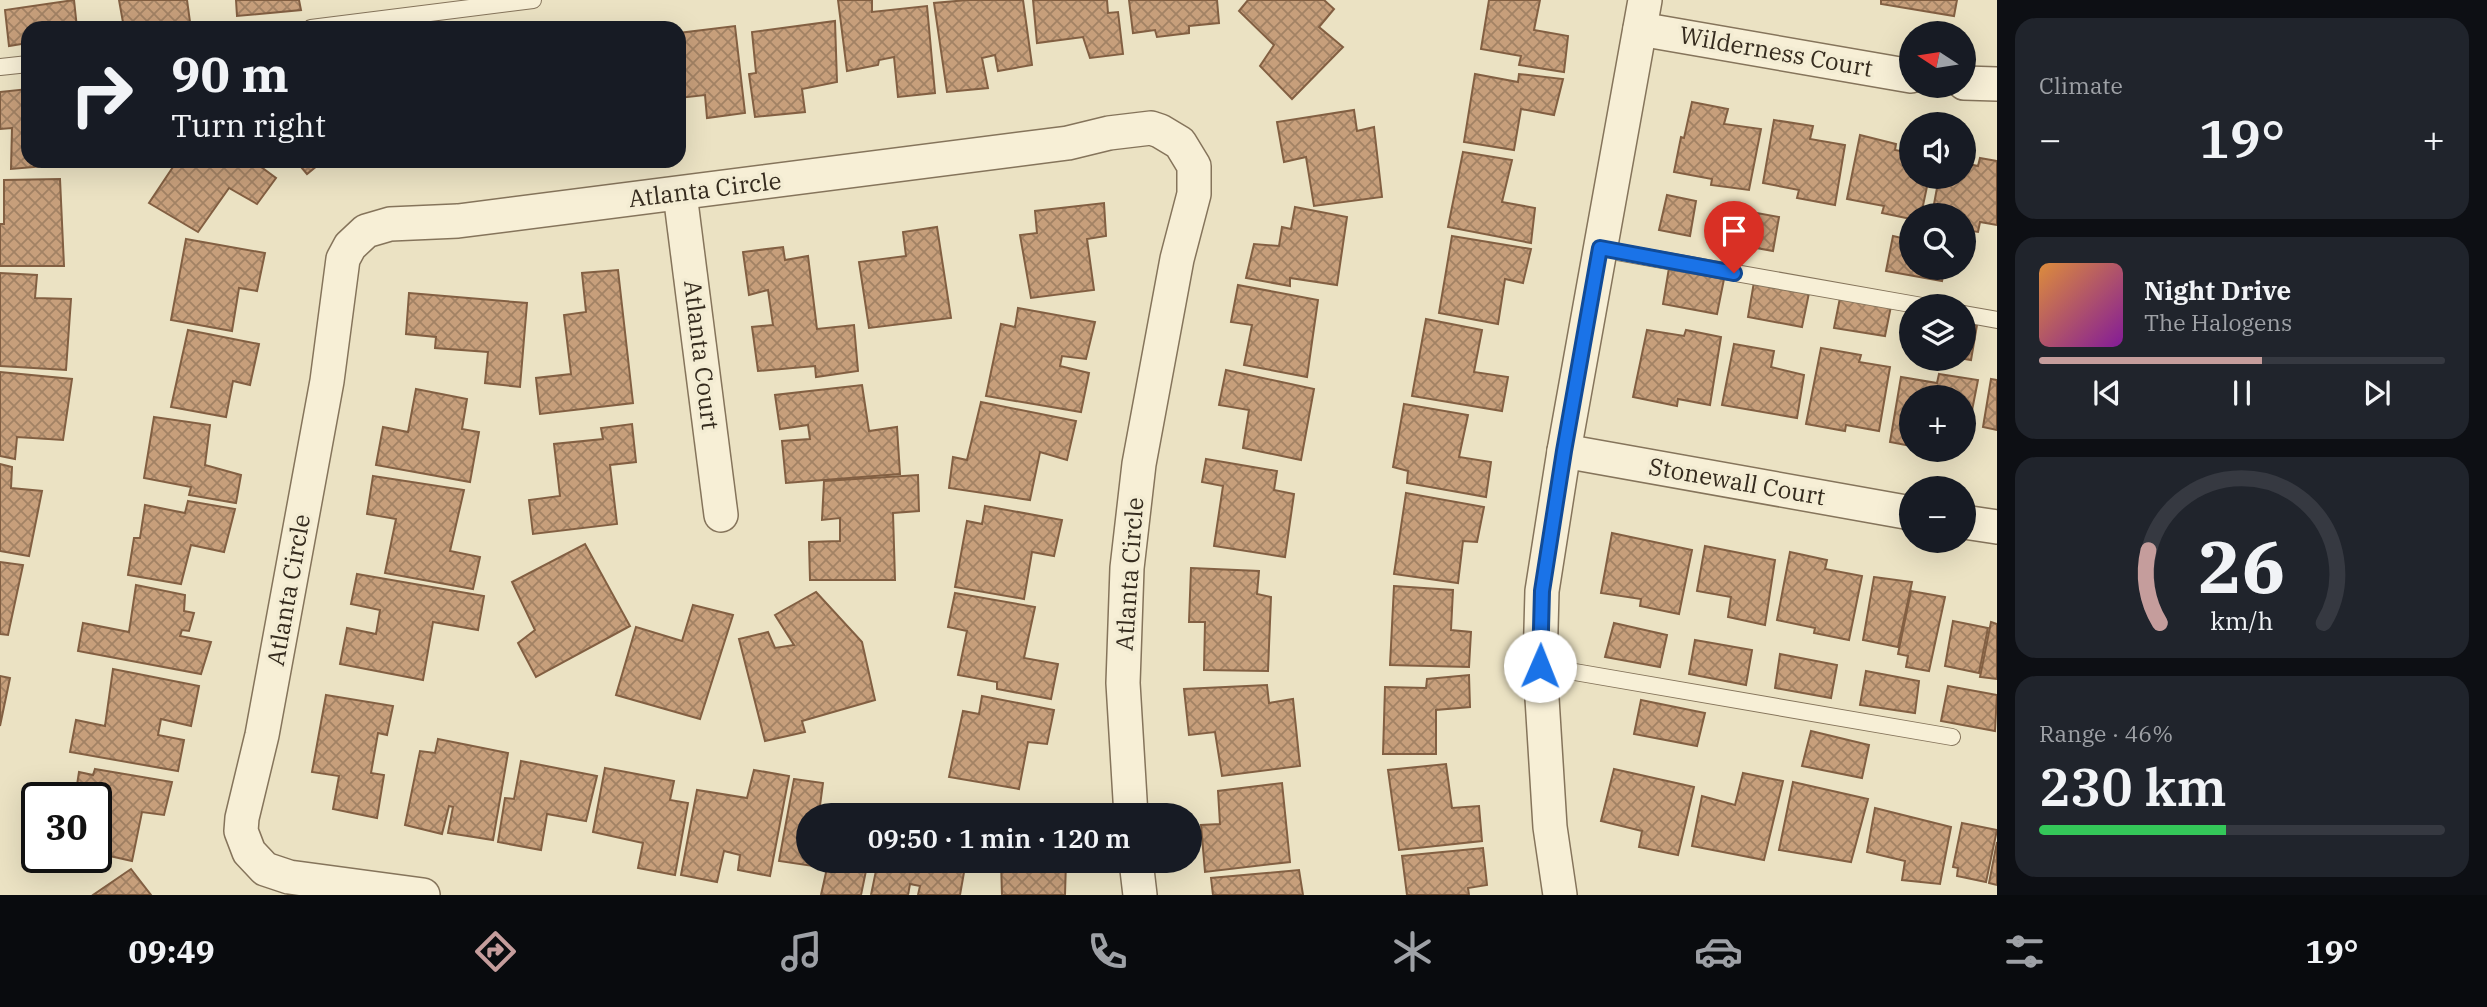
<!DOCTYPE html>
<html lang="en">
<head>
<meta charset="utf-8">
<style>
  body { margin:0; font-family:"IBM Plex Serif",serif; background:#20242c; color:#f1f3f6; height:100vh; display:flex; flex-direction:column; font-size:26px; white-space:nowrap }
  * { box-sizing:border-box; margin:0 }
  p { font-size:23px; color:#9ea1a6 }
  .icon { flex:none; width:38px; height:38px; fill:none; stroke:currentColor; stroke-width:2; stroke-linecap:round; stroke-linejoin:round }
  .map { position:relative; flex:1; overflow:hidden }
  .panel { display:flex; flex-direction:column; gap:18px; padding:18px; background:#0d0f14; width:490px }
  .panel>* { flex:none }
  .banner { position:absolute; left:21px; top:21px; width:665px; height:147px; border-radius:21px; box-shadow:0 7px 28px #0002; background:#171b24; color:#f1f3f6; overflow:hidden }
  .needle { width:46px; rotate:282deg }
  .controls { position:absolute; left:1899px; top:21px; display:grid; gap:14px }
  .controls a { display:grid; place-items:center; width:77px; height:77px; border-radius:50%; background:#171b24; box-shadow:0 7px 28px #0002; font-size:35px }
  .speed { position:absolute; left:21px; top:782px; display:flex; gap:14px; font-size:35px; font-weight:700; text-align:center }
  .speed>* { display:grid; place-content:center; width:91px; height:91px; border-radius:50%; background:#171b24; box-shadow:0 7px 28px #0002; line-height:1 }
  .speed .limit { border:4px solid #111; border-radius:10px; background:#fff; color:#111 }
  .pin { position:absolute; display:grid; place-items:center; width:60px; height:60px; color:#fff; margin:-72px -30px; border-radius:50% 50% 50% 0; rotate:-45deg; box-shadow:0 0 7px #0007 }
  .pin .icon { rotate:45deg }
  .me { position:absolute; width:77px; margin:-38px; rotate:1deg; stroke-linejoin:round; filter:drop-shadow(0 0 5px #0008) }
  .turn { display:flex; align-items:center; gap:24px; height:147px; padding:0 35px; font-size:32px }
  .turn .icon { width:91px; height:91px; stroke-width:2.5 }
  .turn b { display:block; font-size:49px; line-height:60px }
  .big { font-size:52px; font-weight:600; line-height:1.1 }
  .panel .widget { flex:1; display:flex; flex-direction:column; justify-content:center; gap:10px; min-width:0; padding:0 24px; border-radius:21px; background:#20242c }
  .panel .dial { align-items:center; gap:0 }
  .dial svg { height:182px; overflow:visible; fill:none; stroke:#363941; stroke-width:7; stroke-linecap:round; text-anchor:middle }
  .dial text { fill:#f1f3f6; stroke:none }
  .song { display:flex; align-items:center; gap:21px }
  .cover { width:84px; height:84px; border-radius:10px; background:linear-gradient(135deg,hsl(30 70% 55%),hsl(290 70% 35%)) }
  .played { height:7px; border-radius:4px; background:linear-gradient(90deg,#c59d9c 55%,#363941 55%) }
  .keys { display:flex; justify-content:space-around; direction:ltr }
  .heat { display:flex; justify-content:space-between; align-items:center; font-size:38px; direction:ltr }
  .charge { height:10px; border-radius:5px; background:linear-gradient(90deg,#34c759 46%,#363941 0) }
  .trip { position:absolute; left:796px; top:803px; width:406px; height:70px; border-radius:35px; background:#171b24; box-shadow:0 7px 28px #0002; font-weight:600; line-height:70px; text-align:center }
  .tabs { display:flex; height:112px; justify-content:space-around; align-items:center; background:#090b0e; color:#9ea1a6 }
  .tabs .icon { width:49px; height:49px }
  .tabs .current { color:#c59d9c }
  .tabs b { font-size:32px; color:#f1f3f6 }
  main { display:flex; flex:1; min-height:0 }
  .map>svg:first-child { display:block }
  .building { fill:url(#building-cross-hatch); stroke:#825f42; stroke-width:2 }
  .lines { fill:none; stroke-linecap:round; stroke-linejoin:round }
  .lane-casing { stroke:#85745b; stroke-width:18 }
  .street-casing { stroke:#85745b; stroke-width:36 }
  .lane { stroke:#f7efd6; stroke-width:16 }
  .street { stroke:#f7efd6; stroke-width:33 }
  .route-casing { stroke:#114b97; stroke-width:18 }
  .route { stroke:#1a73e8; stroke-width:12 }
  .labels { text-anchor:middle; stroke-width:7; stroke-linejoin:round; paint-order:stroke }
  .street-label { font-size:24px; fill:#352b1e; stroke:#f3ecd3 }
</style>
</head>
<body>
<main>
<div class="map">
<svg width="1997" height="895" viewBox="0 0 1997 895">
  <defs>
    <pattern id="building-cross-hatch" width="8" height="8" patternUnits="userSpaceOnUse" patternTransform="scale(1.75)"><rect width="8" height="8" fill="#c79f7b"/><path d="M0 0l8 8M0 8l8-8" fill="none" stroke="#a28264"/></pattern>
  </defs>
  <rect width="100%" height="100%" fill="#ebe2c3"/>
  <g class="building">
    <path d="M74,0L77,28H28V43L9,46L5,10Z"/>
    <path d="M119,0H187L190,22L158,28H124Z"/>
    <path d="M236,0H299L301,10L237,16Z"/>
    <path d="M838,0H872V12L927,6L935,93L898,97L894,57L879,60L878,65L847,71Z"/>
    <path d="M967,0H1023L1032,65L998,71L995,55L982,58L988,88L947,92L934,3Z"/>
    <path d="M1033,0H1107L1108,13L1118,12L1123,54L1090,58L1083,37L1037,43Z"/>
    <path d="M1129,0H1217L1219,23L1189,26V33L1157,37L1155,30L1133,33Z"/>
    <path d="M1248,0H1324L1334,9L1319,27L1343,47L1292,99L1260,66L1274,45L1239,11Z"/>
    <path d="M1489,0H1540L1534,30L1568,36L1564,72L1519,65L1521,56L1481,49Z"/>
    <path d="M1881,0H1957L1954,16L1881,4Z"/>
    <path d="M835,21L837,82L802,89L805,112L755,117L749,74L756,73L752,32Z"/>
    <path d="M735,26L745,113L707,118L705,95L679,98V33Z"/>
    <path d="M1475,74L1518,82L1519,74L1563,79L1554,115L1521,109L1514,150L1464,142Z"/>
    <path d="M28,89V161H80V163L11,169L12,128L0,129V92Z"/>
    <path d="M1692,102L1728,109L1724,124L1761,129L1749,190L1711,185L1712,179L1674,172L1681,137L1684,138Z"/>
    <path d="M1354,110L1357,131L1374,127L1382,197L1314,206L1306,157L1284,162L1277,122Z"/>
    <path d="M1774,120L1813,126L1810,139L1845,145L1835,205L1797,198L1799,190L1763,183Z"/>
    <path d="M1860,135L1896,144L1895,150L1911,153V177H1929L1921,215H1911V219L1882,213L1884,206L1847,199Z"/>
    <path d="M1463,152L1512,160L1502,202L1535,208L1531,243L1448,227Z"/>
    <path d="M1980,158L1997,161V225L1980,222L1978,232L1964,230V215H1932L1939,177H1964V163L1978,166Z"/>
    <path d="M177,161H253L276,178L257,204L229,188L198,232L149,203Z"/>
    <path d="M296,161H323L307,174Z"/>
    <path d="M60,179L64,266H0V224H4V180Z"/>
    <path d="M1667,195L1696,201L1690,236L1659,230Z"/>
    <path d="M1104,203L1106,236L1087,239L1094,290L1031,298L1020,235L1037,233L1035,211Z"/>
    <path d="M1295,207L1347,217L1337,285L1290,278V286L1246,278L1254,244L1279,246L1282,227L1291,229Z"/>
    <path d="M1724,207L1779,217L1773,251L1718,241Z"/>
    <path d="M937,227L951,318L869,328L859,262L906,256L903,232Z"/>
    <path d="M1452,236L1531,249L1523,283L1505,279L1498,324L1439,313Z"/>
    <path d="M1893,236L1911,240V268H1945L1942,281L1886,271Z"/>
    <path d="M186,239L265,253L257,291L239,288L232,331L171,320Z"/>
    <path d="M783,247L785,260L808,256L817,329L854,325L858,371L816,377L815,366L758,371L752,327L773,325L768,290L749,295L743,252Z"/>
    <path d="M1669,268L1724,279L1717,314L1663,304Z"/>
    <path d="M618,270L633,403L540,414L536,378L571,374L564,315L586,312L582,273Z"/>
    <path d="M0,273L37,275L35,298L71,299L66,370L0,366Z"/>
    <path d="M1754,282L1809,293L1802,327L1748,317Z"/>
    <path d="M1238,285L1318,300L1307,377L1244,365L1252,325L1231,322Z"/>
    <path d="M409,293L527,303L520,387L485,383L488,352L435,348L436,337L406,334Z"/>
    <path d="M1840,298L1891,306L1885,336L1834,328Z"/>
    <path d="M1018,308L1095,322L1086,359L1062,356L1060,366L1089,373L1081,412L986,396L1001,324L1015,327Z"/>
    <path d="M1426,319L1482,330L1474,372L1508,377L1502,411L1412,396Z"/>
    <path d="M1964,322L1977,325L1971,360L1964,359Z"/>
    <path d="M188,330L259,344L250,385L233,381L226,417L171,407Z"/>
    <path d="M1647,330L1684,336L1686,330L1721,337L1710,405L1678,399L1677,406L1633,397Z"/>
    <path d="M1734,344L1774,351L1771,367L1804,375L1797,418L1722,405Z"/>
    <path d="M1821,348L1861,355L1859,362L1890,367L1879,431L1846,425L1845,431L1806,424Z"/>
    <path d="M1226,370L1314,389L1301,460L1243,448L1249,410L1219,405Z"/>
    <path d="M0,372L72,379L63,440L17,437L15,459L0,456Z"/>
    <path d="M1939,374L1978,380L1965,446H1964V397H1911V446L1890,442L1901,377L1937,383Z"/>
    <path d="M1991,379L1997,380V430L1983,427Z"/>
    <path d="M862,385L869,431L897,427L900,474L786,483L782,441L810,439L808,425L780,429L775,395Z"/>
    <path d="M416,389L467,399L462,429L479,432L470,482L376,465L383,427L408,432Z"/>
    <path d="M981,402L1076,421L1067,460L1040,452L1030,500L949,488L953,457L967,460Z"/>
    <path d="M1404,404L1468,415L1459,457L1491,462L1486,497L1407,483L1408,471L1393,467Z"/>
    <path d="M154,417L210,425L205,465L241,475L236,503L189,495L191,487L144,478Z"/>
    <path d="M632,424L636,462L610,465L617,524L533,534L529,500L560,496L554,444L603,439L601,428Z"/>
    <path d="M1206,459L1277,471L1274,490L1294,494L1285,557L1214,546L1223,486L1202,482Z"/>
    <path d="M0,464L12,467L11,488L42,491L29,556L0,551Z"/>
    <path d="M918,475L919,511L893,513L895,580H810L809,542L840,541V518L822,520L824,481Z"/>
    <path d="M373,476L464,490L450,551L480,557L473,589L385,573L396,519L367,514Z"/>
    <path d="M1406,493L1484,507L1477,542L1463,541L1458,583L1394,574Z"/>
    <path d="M188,501L235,509L224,552L191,545L181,584L128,575L134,538H140L145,505L185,513Z"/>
    <path d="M985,506L1062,520L1054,556L1032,552L1024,599L955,587L967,521L982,524Z"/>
    <path d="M1612,533L1692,550L1679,614L1640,606L1641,599L1601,593Z"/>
    <path d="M585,544L630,626L536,677L518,643L535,630L512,582Z"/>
    <path d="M1705,546L1775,560L1765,625L1728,617L1731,597L1697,591Z"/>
    <path d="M1790,552L1827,560L1825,569L1862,576L1849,640L1814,633L1815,628L1777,620Z"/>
    <path d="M0,562L23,565L8,635L0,634Z"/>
    <path d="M1191,568L1259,571L1257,594L1271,597L1268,671L1204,670L1205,622H1189Z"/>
    <path d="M357,574L484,596L478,630L433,622L423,680L340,664L347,628L376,634L380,610L351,604Z"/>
    <path d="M1874,577L1912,582L1898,647L1863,640Z"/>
    <path d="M136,585L185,595L184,611L194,613L189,631L182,630L180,636L211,642L201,674L78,651L83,623L129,632Z"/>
    <path d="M1394,586L1453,590L1451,630L1471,632L1469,667L1390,665Z"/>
    <path d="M1911,591L1945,597L1929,671L1906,667L1908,656L1898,654Z"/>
    <path d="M816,592L862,642L875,700L802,721L805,732L765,741L739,639L768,632L775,648L794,645L775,615Z"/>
    <path d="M955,593L1035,607L1024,658L1058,664L1051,699L997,689V682L958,675L967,631L948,627Z"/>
    <path d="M693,605L733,615L700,719L616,695L636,627L682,641Z"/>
    <path d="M1953,621L1988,628L1979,673L1945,666Z"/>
    <path d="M1991,622L1997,624V679L1980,677Z"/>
    <path d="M1614,623L1667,635L1660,667L1605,657Z"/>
    <path d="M1695,640L1752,650L1746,685L1689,674Z"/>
    <path d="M1780,654L1837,665L1831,698L1775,688Z"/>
    <path d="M113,669L199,686L191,726L161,719L158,735L184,740L178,771L70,752L76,720L105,726Z"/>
    <path d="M1866,671L1919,681L1915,713L1860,705Z"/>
    <path d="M1469,675L1470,707L1436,710V754H1383L1385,687L1426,688L1427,679Z"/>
    <path d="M0,676L10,678L0,726Z"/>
    <path d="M1267,685L1269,703L1293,699L1300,766L1222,776L1215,732L1189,735L1184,689Z"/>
    <path d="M1948,686L1997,695L1995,731L1941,721Z"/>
    <path d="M326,695L393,706L387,735L378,733L371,773L384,775L377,818L333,809L339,776L312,772Z"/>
    <path d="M982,696L1054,710L1047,744L1028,742L1019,789L949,777L963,711L979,714Z"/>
    <path d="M1641,700L1705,713L1697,746L1634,734Z"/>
    <path d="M1811,731L1869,745L1862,778L1802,766Z"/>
    <path d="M438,739L508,753L493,840L448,833L453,807L449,806L442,834L405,825L420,751L435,753Z"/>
    <path d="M521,761L597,776L586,821L547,814L541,850L498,842L505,798L514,799Z"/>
    <path d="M1446,764L1452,808L1479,806L1482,841L1399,850L1388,770Z"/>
    <path d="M605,768L674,781L670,800L688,803L675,875L638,868L643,843L593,832Z"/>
    <path d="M95,769L172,782L164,815L142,812L132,861L96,853V798H75L79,772L93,775Z"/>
    <path d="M1614,769L1694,787L1678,855L1639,847L1642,831L1601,821Z"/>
    <path d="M754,770L789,776L770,876L738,870L740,855L724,851L717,882L681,875L697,790L747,798Z"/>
    <path d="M1743,773L1783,781L1764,860L1692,846L1702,796L1735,805Z"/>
    <path d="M794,779L823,783L819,813L835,816H808V861H868L861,895H821L827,868L779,861Z"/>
    <path d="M1793,782L1868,799L1851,862L1779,850Z"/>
    <path d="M1282,783L1290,862L1205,872L1201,825L1220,824L1218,791Z"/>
    <path d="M941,804L977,809L976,816H938Z"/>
    <path d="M1875,808L1951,827L1940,884L1902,880L1905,861L1867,852Z"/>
    <path d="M1962,823L1997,830L1986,882L1957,876L1958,868L1953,867Z"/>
    <path d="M1997,842V885L1989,883Z"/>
    <path d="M1483,848L1487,885L1468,888L1469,895H1407L1402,856Z"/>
    <path d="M878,861H966L960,895H918L920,886L910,884L908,895H871Z"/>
    <path d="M1001,861H1066L1065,895H1002Z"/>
    <path d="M131,869L151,895H93Z"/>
    <path d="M1299,870L1303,895H1213L1211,878Z"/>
  </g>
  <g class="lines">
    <defs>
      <g id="lane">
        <path d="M311,28L533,0"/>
        <path d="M0,67L28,64"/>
        <path d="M1600,249L1922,306"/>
        <path d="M1964,314L1997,320"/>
        <path d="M1540,666L1952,737"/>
      </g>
      <g id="street">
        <path d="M1640,29L1911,76"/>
        <path d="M1964,83L1997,84"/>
        <path d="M680,194L721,515"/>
        <path d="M1564,451L1911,513"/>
        <path d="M1964,522L1997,527"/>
        <path d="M1136,861L1140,895"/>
        <path d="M423,895L289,877L265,869L249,852L241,831L242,818L262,735L327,381L343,259L350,246L366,231L390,224L458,221L1068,143L1109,133L1151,128L1160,131L1180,143L1194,166V194L1177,259L1139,464L1127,568L1123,683L1131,816"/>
        <path d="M1560,895L1550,827L1540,666L1542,591L1564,451L1645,0"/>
      </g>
    </defs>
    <use href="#lane" class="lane-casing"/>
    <use href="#street" class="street-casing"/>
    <use href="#lane" class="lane"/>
    <use href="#street" class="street"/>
  </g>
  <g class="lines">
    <defs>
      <path id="route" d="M1540,666L1542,591L1564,451L1600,248L1734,273"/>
    </defs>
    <use href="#route" class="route-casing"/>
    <use href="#route" class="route"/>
  </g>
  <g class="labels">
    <g class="street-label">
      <text transform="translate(1776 52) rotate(10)" y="8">Wilderness Court</text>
      <text transform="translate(705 190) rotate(-7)" y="8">Atlanta Circle</text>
      <text transform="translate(701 355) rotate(83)" y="8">Atlanta Court</text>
      <text transform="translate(1737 482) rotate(10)" y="8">Stonewall Court</text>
      <text transform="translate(1130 574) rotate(-86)" y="8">Atlanta Circle</text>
      <text transform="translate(289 590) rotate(-80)" y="8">Atlanta Circle</text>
    </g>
  </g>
</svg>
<div class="controls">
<a><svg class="needle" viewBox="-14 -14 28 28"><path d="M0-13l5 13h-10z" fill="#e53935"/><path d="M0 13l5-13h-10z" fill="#9ea1a6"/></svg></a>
<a><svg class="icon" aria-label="sound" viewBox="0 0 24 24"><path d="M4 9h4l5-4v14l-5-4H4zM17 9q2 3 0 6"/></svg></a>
<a><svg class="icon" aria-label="search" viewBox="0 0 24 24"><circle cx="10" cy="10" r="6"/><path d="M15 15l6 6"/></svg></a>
<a><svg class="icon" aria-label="layers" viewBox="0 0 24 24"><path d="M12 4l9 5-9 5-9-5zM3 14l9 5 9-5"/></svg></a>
<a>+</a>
<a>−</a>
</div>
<div class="speed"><div class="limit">30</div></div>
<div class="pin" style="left:1734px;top:273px;background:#d93025"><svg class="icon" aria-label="arrive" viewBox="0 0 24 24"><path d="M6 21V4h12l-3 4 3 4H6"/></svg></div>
<svg class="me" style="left:1540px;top:666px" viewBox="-20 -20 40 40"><circle r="19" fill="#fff"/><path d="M0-13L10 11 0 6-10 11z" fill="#1a73e8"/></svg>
<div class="trip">09:50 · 1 min · 120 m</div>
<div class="banner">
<div class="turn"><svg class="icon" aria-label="right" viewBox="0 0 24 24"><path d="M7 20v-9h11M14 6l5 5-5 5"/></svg><div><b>90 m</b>Turn right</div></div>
</div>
</div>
<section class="panel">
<div class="widget"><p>Climate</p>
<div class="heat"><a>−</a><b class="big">19°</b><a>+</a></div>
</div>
<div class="widget">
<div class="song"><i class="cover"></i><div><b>Night Drive</b><p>The Halogens</p></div></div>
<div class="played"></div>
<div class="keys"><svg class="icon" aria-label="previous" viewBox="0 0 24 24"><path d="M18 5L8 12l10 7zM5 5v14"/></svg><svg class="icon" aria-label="pause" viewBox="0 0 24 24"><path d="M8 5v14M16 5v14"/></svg><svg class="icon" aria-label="next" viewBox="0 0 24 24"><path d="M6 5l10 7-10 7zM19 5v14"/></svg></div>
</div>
<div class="widget dial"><svg viewBox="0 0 100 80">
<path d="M14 69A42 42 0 1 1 86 69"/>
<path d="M14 69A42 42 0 0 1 9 37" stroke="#c59d9c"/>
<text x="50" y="56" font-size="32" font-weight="700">26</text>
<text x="50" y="72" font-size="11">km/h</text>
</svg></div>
<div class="widget"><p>Range · 46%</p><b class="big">230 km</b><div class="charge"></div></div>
</section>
</main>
<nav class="tabs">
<b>09:49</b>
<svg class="icon current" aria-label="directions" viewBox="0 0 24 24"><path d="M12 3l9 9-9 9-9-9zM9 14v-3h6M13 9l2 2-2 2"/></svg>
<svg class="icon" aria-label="music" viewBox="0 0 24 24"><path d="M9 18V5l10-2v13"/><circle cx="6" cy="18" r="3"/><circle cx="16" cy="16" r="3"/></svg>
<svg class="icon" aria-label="phone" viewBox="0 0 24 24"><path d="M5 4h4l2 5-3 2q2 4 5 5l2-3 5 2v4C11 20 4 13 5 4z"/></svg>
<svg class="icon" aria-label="climate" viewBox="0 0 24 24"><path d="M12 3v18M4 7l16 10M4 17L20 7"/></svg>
<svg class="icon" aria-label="car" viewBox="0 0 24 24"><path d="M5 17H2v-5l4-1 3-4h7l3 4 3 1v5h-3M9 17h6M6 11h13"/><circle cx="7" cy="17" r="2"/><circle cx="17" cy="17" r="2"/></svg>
<svg class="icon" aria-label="filters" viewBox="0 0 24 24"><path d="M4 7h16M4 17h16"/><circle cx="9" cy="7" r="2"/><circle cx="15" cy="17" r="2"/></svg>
<b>19°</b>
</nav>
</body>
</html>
